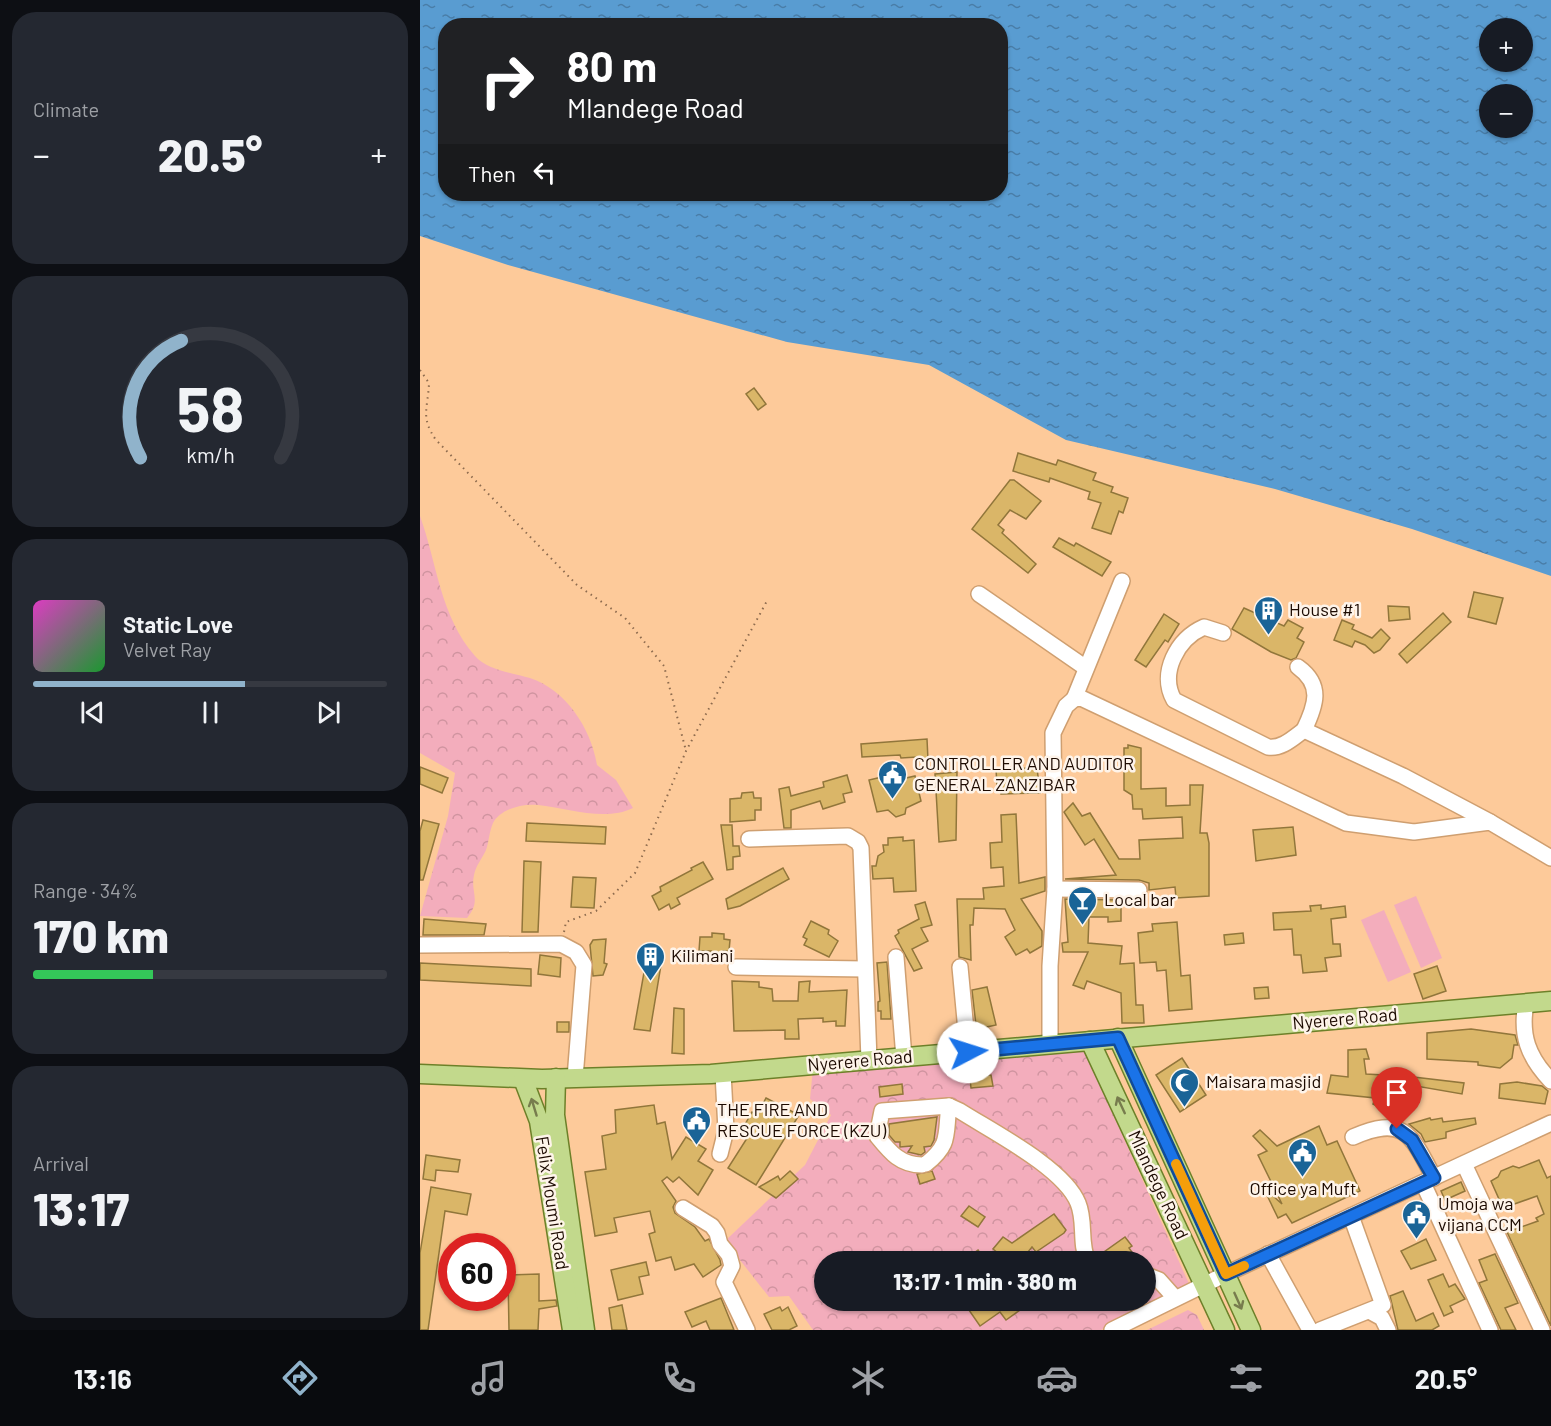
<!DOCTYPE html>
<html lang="en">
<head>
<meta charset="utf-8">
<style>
  body { margin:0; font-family:Barlow,sans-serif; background:#242831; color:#f1f3f6; height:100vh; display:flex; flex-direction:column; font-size:22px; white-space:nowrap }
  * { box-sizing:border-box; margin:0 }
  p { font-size:20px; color:#9ea1a6 }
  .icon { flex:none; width:33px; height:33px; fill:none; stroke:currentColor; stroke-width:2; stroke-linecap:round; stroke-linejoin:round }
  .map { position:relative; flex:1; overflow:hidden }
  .side { display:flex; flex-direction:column; gap:12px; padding:12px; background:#0d0f14; width:420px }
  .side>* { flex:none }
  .guide { position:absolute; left:18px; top:18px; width:570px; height:183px; border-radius:24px; box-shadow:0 2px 4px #0004; background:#202124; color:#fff; overflow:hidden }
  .buttons { position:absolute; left:1059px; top:18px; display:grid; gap:12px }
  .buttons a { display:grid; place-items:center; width:54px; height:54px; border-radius:50%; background:#171b24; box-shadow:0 2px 4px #0004; font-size:30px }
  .speed { position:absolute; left:18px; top:1233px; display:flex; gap:12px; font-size:30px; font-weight:700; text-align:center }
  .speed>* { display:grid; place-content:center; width:78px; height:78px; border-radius:50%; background:#171b24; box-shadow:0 2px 4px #0004; line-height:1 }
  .speed .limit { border:9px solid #d22; background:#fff; color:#111 }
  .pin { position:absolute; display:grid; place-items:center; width:51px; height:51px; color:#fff; margin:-62px -26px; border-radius:50% 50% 50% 0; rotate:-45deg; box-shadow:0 0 6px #0007 }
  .pin .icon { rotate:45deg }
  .me { position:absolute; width:66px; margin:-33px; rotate:85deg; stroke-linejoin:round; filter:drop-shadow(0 0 4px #0008) }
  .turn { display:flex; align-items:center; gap:21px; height:126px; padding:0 30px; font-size:27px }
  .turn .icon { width:78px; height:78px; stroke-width:2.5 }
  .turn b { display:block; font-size:42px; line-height:51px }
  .then { display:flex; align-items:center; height:57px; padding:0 30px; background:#0003; gap:12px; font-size:22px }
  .big { font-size:45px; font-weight:800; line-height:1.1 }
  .side .widget { flex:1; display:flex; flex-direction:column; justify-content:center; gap:9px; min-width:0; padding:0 21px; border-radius:24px; background:#242831 }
  .side .dial { align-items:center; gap:0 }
  .dial svg { height:156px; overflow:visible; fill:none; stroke:#363941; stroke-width:7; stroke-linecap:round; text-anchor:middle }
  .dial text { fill:#f1f3f6; stroke:none }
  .song { display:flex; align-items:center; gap:18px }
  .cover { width:72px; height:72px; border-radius:9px; background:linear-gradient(135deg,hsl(310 70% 55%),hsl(130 70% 35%)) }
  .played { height:6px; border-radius:3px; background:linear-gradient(90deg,#90b3cb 60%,#363941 60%) }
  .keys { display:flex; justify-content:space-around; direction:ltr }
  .heat { display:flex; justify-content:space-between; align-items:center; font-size:33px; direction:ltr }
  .charge { height:9px; border-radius:4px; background:linear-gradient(90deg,#34c759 34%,#363941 0) }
  .trip { position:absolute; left:394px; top:1251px; width:342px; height:60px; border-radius:30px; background:#171b24; box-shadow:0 2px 4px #0004; font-weight:800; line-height:60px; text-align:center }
  .tabs { display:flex; height:96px; justify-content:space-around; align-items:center; background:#090b0e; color:#9ea1a6 }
  .tabs .icon { width:42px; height:42px }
  .tabs .active { color:#90b3cb }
  .tabs b { font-size:27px; color:#f1f3f6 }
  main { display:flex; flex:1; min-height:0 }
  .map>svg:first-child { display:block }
  .forest { fill:url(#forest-crowns); fill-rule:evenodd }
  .pitch { fill:#f3adbc }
  .water { fill:url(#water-ripples); fill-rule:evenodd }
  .building { fill:#dab668; stroke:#91763b; stroke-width:1.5 }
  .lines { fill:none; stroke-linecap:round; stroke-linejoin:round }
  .minor-casing { stroke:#cf9f70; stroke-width:18 }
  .major-casing { stroke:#6d8029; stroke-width:21 }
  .path { stroke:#8d6b4e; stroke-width:2; stroke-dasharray:1.5 4.5; stroke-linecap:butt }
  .minor { stroke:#fff; stroke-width:15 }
  .major { stroke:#c2d98c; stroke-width:18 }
  .oneway { stroke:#777c4d }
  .route-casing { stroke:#114b97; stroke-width:15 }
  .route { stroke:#1a73e8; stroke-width:10 }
  .slow { stroke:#f59e0b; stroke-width:10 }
  .labels { text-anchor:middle; stroke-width:5; stroke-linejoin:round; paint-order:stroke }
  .poi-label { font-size:18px; fill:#1c0a00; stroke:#fef4ea; text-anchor:start }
  .street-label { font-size:18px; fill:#1c0a00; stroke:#fef4ea }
</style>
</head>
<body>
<main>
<section class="side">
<div class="widget"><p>Climate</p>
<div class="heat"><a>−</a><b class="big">20.5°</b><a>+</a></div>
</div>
<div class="widget dial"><svg viewBox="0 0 100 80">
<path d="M14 69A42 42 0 1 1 86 69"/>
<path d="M14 69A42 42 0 0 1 35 9" stroke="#90b3cb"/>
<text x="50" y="56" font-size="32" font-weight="700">58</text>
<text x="50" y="72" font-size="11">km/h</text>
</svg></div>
<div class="widget">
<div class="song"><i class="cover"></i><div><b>Static Love</b><p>Velvet Ray</p></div></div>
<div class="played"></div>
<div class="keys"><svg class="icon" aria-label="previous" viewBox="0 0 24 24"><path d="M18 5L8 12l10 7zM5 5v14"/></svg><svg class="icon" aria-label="pause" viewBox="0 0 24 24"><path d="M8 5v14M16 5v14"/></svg><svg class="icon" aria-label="next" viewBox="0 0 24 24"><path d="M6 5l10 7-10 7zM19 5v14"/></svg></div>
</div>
<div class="widget"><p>Range · 34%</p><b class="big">170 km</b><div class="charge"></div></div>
<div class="widget"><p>Arrival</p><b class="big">13:17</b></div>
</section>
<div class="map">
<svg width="1131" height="1330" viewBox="0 0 1131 1330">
  <defs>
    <pattern id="forest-crowns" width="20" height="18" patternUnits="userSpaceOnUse" patternTransform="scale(1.5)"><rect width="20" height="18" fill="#f3adbc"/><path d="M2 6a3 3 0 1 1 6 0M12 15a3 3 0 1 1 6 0" fill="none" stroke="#d094a0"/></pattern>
    <pattern id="water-ripples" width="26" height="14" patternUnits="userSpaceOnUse" patternTransform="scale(1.5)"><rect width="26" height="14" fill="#599cd1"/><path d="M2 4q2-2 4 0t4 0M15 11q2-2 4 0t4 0" fill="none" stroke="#497da7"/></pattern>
  </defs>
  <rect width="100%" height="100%" fill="#fdca9a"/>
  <g class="forest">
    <path d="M0,516C17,563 20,616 55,656C67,670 93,673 110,678C146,690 171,728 177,765L196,780L213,808C185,822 147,808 118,805C103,803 80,809 73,823C69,832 69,842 66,850C62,859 56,865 54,875C50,893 62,900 47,918L0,916L28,816L35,773L0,753Z"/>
    <path d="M662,1045L770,1286L681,1330H393L369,1296L349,1297L305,1241L385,1165L411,1115L390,1099L393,1068ZM405,1262H726V1300H405Z"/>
    <path d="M768,1310L777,1315L784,1330H727Z"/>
  </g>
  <g class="pitch">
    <path d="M996,896L1022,958L1001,968L974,905Z"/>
    <path d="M964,910L991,972L968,982L941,920Z"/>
  </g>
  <path class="water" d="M0,0H1131V576L992,529L855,489L646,440L509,365L367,342L88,265L0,236ZM26,26H580V194H26ZM1070,28H1102V62H1070ZM1070,94H1102V128H1070Z"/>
  <g class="building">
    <path d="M334,388L346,404L338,410L326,394Z"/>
    <path d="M598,453L636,465L638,460L676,473L673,480L693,487L691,492L708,498L703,513L699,511L691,534L672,528L681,503L668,499L670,492L630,478L629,482L593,471Z"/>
    <path d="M590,480H594L621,501L606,519L590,510L578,525L584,530L582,533L616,564L608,573L552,529Z"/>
    <path d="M639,538L654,546L656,543L691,562L682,576L633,547Z"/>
    <path d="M1054,592L1083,598L1076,624L1048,617Z"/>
    <path d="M968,606L989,607L990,619L969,621Z"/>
    <path d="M824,608L864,626L868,620L883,628L877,638L884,642L876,658L871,660L851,652L812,629Z"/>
    <path d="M1023,613L1031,622L987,663L979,654Z"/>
    <path d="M744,614L759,624L748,642L745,640L726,667L715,660Z"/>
    <path d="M922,620L934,625L932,629L952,638L961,629L970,638L960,650L954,653L945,645L935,641L932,647L914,640Z"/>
    <path d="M507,739L508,760L498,761L497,757L481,758L480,755L442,757L441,744Z"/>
    <path d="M708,745L721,748V789L746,788V806L770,805V785H783L780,833H787L789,843V896L756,898L755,887L729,890V883L719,880L645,879L696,875L674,839L665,845L644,812L653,803L662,816L670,813L699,859H720L719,840L763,838L762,817L723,819L722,809H713L712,795L704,790V748H708Z"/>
    <path d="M0,767L28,778L22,793L0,784Z"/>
    <path d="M617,768L620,793L581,794V786H577L576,769Z"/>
    <path d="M537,772L536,840L519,842L515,774Z"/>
    <path d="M427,775L432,792L423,794L425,802L403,809L400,801L371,810V828H364L359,789L369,787L371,796L404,787L403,782Z"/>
    <path d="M495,776L501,801L486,808L485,814L476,817L468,810L457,812L449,780L462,777L464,783Z"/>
    <path d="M333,792L334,798H341V810H335V820L310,822V799L321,798L322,793Z"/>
    <path d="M596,814L599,883L625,877V891L601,899L622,931V946L610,953L607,949L596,955L585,937L595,930L585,909L554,908L553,925H550L551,960L539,957L537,899H564L563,888L584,886L583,867L571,868L570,843L582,842L581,815Z"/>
    <path d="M3,820L19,824L3,880H0V831Z"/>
    <path d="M107,823L186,827L185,844L106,841Z"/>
    <path d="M301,825H312L313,846H319L320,856L313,857V869L307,870Z"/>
    <path d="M873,827L876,855L836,861L833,830Z"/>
    <path d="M483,837V841L494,840L496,891L474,892L473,878L453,879L452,866H456L458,856L464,852L463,845H468V838Z"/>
    <path d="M104,861L121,862L118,932H102Z"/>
    <path d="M283,862L293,879L257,898L260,904L251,909L249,904L239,910L232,896L241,891L240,887L272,870L271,868Z"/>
    <path d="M363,868L369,879L320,906L308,909L306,899Z"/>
    <path d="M153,877L176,878L174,908L151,907Z"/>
    <path d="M645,899L701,900V921L688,922V917H669L668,943L702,946L700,964L714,963L716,1005H723L724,1023H702L701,993L667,981L664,989L653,985L668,952H643L642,943L648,942Z"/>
    <path d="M505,902L512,925L501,928L508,941L492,949L502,968L494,971L475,936L479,933L478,930L499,919L495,905Z"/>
    <path d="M901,905V909L925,906L926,917L911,919L913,944H920L921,956L905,958L907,971L883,973L881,955H874L872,929L854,930L853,913L891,911L890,906Z"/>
    <path d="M4,919L66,924L64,935H3Z"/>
    <path d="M391,921L409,930L408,934L418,941L409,957L384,945L387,939L383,937Z"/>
    <path d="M757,922L761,976L770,975L772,1009L749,1011L746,970L737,971L736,962L720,963L718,933L733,931L732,924Z"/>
    <path d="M292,933L304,934V939L310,940L309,951H303L302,961L290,960L291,951H279L280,937H292Z"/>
    <path d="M823,933L824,943L805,945L804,935Z"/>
    <path d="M186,939L184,963L187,964L183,975L173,976L170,945L173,940Z"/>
    <path d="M228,950L243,953L230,1031L214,1029Z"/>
    <path d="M120,955L141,958L140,977L118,974Z"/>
    <path d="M467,962L471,1019H461V1011H458V1002L460,1001L457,963Z"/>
    <path d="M0,963L111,969V986L0,980Z"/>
    <path d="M1017,966L1026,991L1003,999L994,974Z"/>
    <path d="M312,981L339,982V987L352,989L353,1001H378L379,982L390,981L389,992L427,990L425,1026H416V1021L403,1022V1018L378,1019L379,1039H365V1030L314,1031Z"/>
    <path d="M567,987L576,1025L567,1027L566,1032L557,1034L552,990Z"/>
    <path d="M848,987L849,998L835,999L834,988Z"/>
    <path d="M254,1008L264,1009V1054L252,1053Z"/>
    <rect x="137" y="1022" width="12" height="10"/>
    <path d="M1051,1029L1095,1035L1098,1045H1094L1092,1058L1080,1068L1058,1065V1062L1007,1059V1033Z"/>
    <path d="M946,1049L949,1059H944L946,1074L981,1076L965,1110L953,1104L955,1098L907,1093L911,1075L928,1077V1050Z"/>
    <path d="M762,1058L786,1095L760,1112L736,1075Z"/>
    <path d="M571,1075L573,1086L551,1088L550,1078Z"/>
    <path d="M985,1076L1044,1083L1042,1094L984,1084Z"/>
    <path d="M1097,1082L1122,1086L1128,1091L1125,1104L1079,1098L1080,1084Z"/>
    <path d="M482,1084L483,1094L460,1097L459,1087Z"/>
    <path d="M346,1098L379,1115L336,1185L308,1168L331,1132L323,1128L332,1112L337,1115Z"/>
    <path d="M234,1105L237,1124L245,1122L252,1159L266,1137L286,1149L278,1161L293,1170L278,1195L259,1177L253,1182L247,1177L242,1181L256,1201L253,1207L255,1213L275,1227L285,1241L289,1239L300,1260L301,1265L283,1277L274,1264L255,1270L251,1257L236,1261L229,1234L235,1232L230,1211L194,1218L197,1232L175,1236L165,1172L186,1169L182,1136L196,1133L195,1110Z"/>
    <path d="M517,1117L514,1140L511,1146L504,1147L505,1152L501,1155L488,1152L492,1146L480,1147V1142H475L469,1135V1124Z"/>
    <path d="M1010,1118L1011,1120L1022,1118L1023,1122L1055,1118L1056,1124L1026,1132V1138L1005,1142L1001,1134L989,1124Z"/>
    <path d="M899,1126L907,1145L917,1141L940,1191L872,1223L866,1214L858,1218L843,1187L862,1204L838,1155L847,1151L833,1136L840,1130L857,1146Z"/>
    <path d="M6,1155L40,1160L38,1172L16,1170L15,1181L3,1179Z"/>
    <path d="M1119,1160L1127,1178L1131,1176V1326L1087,1232L1118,1221L1116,1218L1124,1214L1117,1196L1083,1208L1071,1181L1078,1177L1081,1171L1093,1166L1099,1168Z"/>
    <path d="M370,1171L378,1179L356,1198L339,1187L358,1176L360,1180Z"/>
    <path d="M512,1171L515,1179L500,1184L497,1174Z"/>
    <path d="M1041,1182L1045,1191L1025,1200L1021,1191Z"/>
    <path d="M11,1187L51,1194L47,1215L25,1211L8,1330H0V1253Z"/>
    <path d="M549,1206L565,1217L558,1227L541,1216Z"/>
    <path d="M634,1214L646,1230L644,1233L616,1252L612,1247L600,1262H589L573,1249L583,1237L592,1243Z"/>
    <path d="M705,1237L712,1246L709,1248L714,1255L705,1262H677V1257Z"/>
    <path d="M1006,1239L1016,1260L991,1269L981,1251Z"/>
    <path d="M558,1250L566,1262H542Z"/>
    <path d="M1075,1254L1098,1303L1085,1308L1096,1330H1081L1059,1283L1067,1280L1059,1260Z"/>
    <path d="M226,1262L229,1275L219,1277L223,1294L198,1300L191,1270Z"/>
    <path d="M119,1274V1301L136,1300L137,1306L119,1309L118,1330H89L88,1275Z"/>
    <path d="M1023,1274L1029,1287L1035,1284L1045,1299L1030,1306L1033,1312L1024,1316L1008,1280Z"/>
    <path d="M983,1291L996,1321L1013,1313L1019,1326L1012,1330H978L970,1296Z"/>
    <path d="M301,1298L314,1330H290L286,1321L272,1327L265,1312Z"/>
    <path d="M542,1300H598L603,1308L586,1320L580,1312L560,1326Z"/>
    <path d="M202,1305L207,1330H192L189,1308Z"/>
    <path d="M360,1307L362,1311L368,1307L377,1326L369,1330H352L344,1314Z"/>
  </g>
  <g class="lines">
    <defs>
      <g id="minor">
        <path d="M559,594L666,668"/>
        <path d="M803,633L784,627C757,639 739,673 754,700L848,747C862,749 873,738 884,730"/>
        <path d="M878,667C903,685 896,705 884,730L983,776L1070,822"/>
        <path d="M654,699L702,581"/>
        <path d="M329,839L428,836L438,842L441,848L449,1060"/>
        <path d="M635,889L719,890"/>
        <path d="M0,945L141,944L156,952L164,965L155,1078"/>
        <path d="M476,957L484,1058"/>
        <path d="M316,967L445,969"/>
        <path d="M540,967L548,1052"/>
        <path d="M1106,1003C1100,1035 1108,1057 1131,1081"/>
        <path d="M630,1044V966L635,889L633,733L646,706L654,699L661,698L926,823L994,832L1070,822L1131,858"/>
        <path d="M529,1106L540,1111C573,1132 644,1168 658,1203C666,1222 659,1243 668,1262"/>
        <path d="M933,1137C984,1115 991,1134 1014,1178"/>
        <path d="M300,1154L306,1130L303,1073"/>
        <path d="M1044,1164L1122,1330"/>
        <path d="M502,1165C480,1165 470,1152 457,1136L462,1111L529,1106C525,1135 531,1144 506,1164"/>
        <path d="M1003,1183L1070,1330"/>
        <path d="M263,1208L292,1226L297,1233L300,1244L309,1255L312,1266L304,1282L327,1330"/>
        <path d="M848,1254L890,1330"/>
        <path d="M726,1275L739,1280L755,1298"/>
        <path d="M951,1312L962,1318L968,1330"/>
        <path d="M692,1330L806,1274L1131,1123"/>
        <path d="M900,1330L963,1305L931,1216"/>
      </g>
      <g id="major">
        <path d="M698,1038L831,1330"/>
        <path d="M670,1041L805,1330"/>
        <path d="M0,1074L122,1079L291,1074L1131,1001"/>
        <path d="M136,1078L135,1115L165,1330"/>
        <path d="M103,1079L119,1121L152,1330"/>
      </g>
    </defs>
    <use href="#minor" class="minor-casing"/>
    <use href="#major" class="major-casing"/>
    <g class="path">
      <path d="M0,370L9,383C8,409 0,417 16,440L157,585L205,618L244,666L266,751"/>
      <path d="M144,932L146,922L176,911L215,873L266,751L348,599"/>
    </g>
    <use href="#minor" class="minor"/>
    <use href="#major" class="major"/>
  </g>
  <defs><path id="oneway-shaft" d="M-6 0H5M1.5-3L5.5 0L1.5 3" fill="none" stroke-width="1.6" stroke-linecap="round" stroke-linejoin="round" transform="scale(1.5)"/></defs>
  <g class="oneway">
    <use href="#oneway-shaft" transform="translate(701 1105) rotate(-115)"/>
    <use href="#oneway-shaft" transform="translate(114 1107) rotate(-107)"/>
    <use href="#oneway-shaft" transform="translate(818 1301) rotate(66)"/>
  </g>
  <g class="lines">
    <defs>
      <path id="route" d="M548,1052L698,1038L806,1274L1014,1178L992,1140L977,1129"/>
    </defs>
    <use href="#route" class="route-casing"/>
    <use href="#route" class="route"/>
    <path class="slow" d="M756,1164L806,1274L824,1266"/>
  </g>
  <defs>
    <symbol id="building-pin" viewBox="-11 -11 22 30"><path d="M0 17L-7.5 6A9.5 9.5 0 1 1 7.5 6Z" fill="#1a6497" stroke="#fef4ea"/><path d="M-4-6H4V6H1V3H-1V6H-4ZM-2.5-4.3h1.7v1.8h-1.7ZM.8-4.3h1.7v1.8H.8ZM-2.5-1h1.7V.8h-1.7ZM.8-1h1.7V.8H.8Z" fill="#fff"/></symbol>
    <symbol id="civic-pin" viewBox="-11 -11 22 30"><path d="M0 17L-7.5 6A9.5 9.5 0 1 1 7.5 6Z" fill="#1a6497" stroke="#fef4ea"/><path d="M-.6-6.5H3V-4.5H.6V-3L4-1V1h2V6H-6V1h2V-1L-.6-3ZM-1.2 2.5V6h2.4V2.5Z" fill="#fff"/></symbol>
    <symbol id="bar-pin" viewBox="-11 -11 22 30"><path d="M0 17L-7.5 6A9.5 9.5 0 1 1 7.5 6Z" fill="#1a6497" stroke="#fef4ea"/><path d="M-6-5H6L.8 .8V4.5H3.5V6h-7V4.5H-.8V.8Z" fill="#fff"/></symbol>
    <symbol id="mosque-pin" viewBox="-11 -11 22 30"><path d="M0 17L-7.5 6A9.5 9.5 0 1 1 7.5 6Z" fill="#1a6497" stroke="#fef4ea"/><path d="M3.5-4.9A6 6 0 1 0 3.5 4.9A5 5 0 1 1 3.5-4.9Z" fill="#fff"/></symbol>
  </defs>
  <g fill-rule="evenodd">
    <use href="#building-pin" x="832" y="594" width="33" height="45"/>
    <use href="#civic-pin" x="456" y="758" width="33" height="45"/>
    <use href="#bar-pin" x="646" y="884" width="33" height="45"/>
    <use href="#building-pin" x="214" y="940" width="33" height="45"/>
    <use href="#mosque-pin" x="748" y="1066" width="33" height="45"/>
    <use href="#civic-pin" x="260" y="1104" width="33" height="45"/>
    <use href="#civic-pin" x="866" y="1136" width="33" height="45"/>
    <use href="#civic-pin" x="980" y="1198" width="33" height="45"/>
  </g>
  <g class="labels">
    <g class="poi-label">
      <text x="869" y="616">House #1</text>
      <text x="494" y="770">CONTROLLER AND AUDITOR<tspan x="494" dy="21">GENERAL ZANZIBAR</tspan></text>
      <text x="684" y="906">Local bar</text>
      <text x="251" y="962">Kilimani</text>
      <text x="786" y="1088">Maisara masjid</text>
      <text x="297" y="1116">THE FIRE AND<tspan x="297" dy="21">RESCUE FORCE (KZU)</tspan></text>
      <text x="883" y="1195" text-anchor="middle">Office ya Muft</text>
      <text x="1018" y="1210">Umoja wa<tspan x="1018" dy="21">vijana CCM</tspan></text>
    </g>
    <g class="street-label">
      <text transform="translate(925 1019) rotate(-5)" y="6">Nyerere Road</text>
      <text transform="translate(440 1061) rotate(-5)" y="6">Nyerere Road</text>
      <text transform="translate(738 1185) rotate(65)" y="6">Mlandege Road</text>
      <text transform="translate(132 1203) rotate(81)" y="6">Felix Moumi Road</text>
    </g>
  </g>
</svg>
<div class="buttons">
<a>+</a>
<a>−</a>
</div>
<div class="speed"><div class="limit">60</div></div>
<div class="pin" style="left:977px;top:1129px;background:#d93025"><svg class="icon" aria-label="arrive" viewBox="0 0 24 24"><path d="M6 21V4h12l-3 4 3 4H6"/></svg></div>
<svg class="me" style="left:548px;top:1052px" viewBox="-20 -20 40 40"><circle r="19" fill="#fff"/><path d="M0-13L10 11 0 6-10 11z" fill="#1a73e8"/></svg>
<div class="trip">13:17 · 1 min · 380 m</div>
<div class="guide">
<div class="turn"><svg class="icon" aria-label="right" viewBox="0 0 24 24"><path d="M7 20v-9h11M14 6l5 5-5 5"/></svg><div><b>80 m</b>Mlandege Road</div></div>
<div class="then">Then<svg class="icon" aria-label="left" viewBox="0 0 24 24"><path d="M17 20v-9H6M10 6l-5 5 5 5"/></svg></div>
</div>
</div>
</main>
<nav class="tabs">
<b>13:16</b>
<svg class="icon active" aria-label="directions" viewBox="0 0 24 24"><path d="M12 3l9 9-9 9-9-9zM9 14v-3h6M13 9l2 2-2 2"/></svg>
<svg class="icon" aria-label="music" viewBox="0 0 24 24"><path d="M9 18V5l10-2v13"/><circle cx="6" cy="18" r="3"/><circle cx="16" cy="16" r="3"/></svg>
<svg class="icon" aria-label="phone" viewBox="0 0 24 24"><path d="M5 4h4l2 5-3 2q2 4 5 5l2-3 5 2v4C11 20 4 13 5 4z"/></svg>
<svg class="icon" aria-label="climate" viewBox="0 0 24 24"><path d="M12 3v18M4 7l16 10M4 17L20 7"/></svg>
<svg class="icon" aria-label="car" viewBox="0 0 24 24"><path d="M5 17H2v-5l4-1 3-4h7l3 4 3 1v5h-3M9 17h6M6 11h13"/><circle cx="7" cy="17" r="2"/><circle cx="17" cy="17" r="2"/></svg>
<svg class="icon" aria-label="filters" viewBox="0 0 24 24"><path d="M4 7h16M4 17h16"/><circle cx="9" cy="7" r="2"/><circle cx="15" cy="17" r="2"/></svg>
<b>20.5°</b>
</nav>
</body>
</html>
